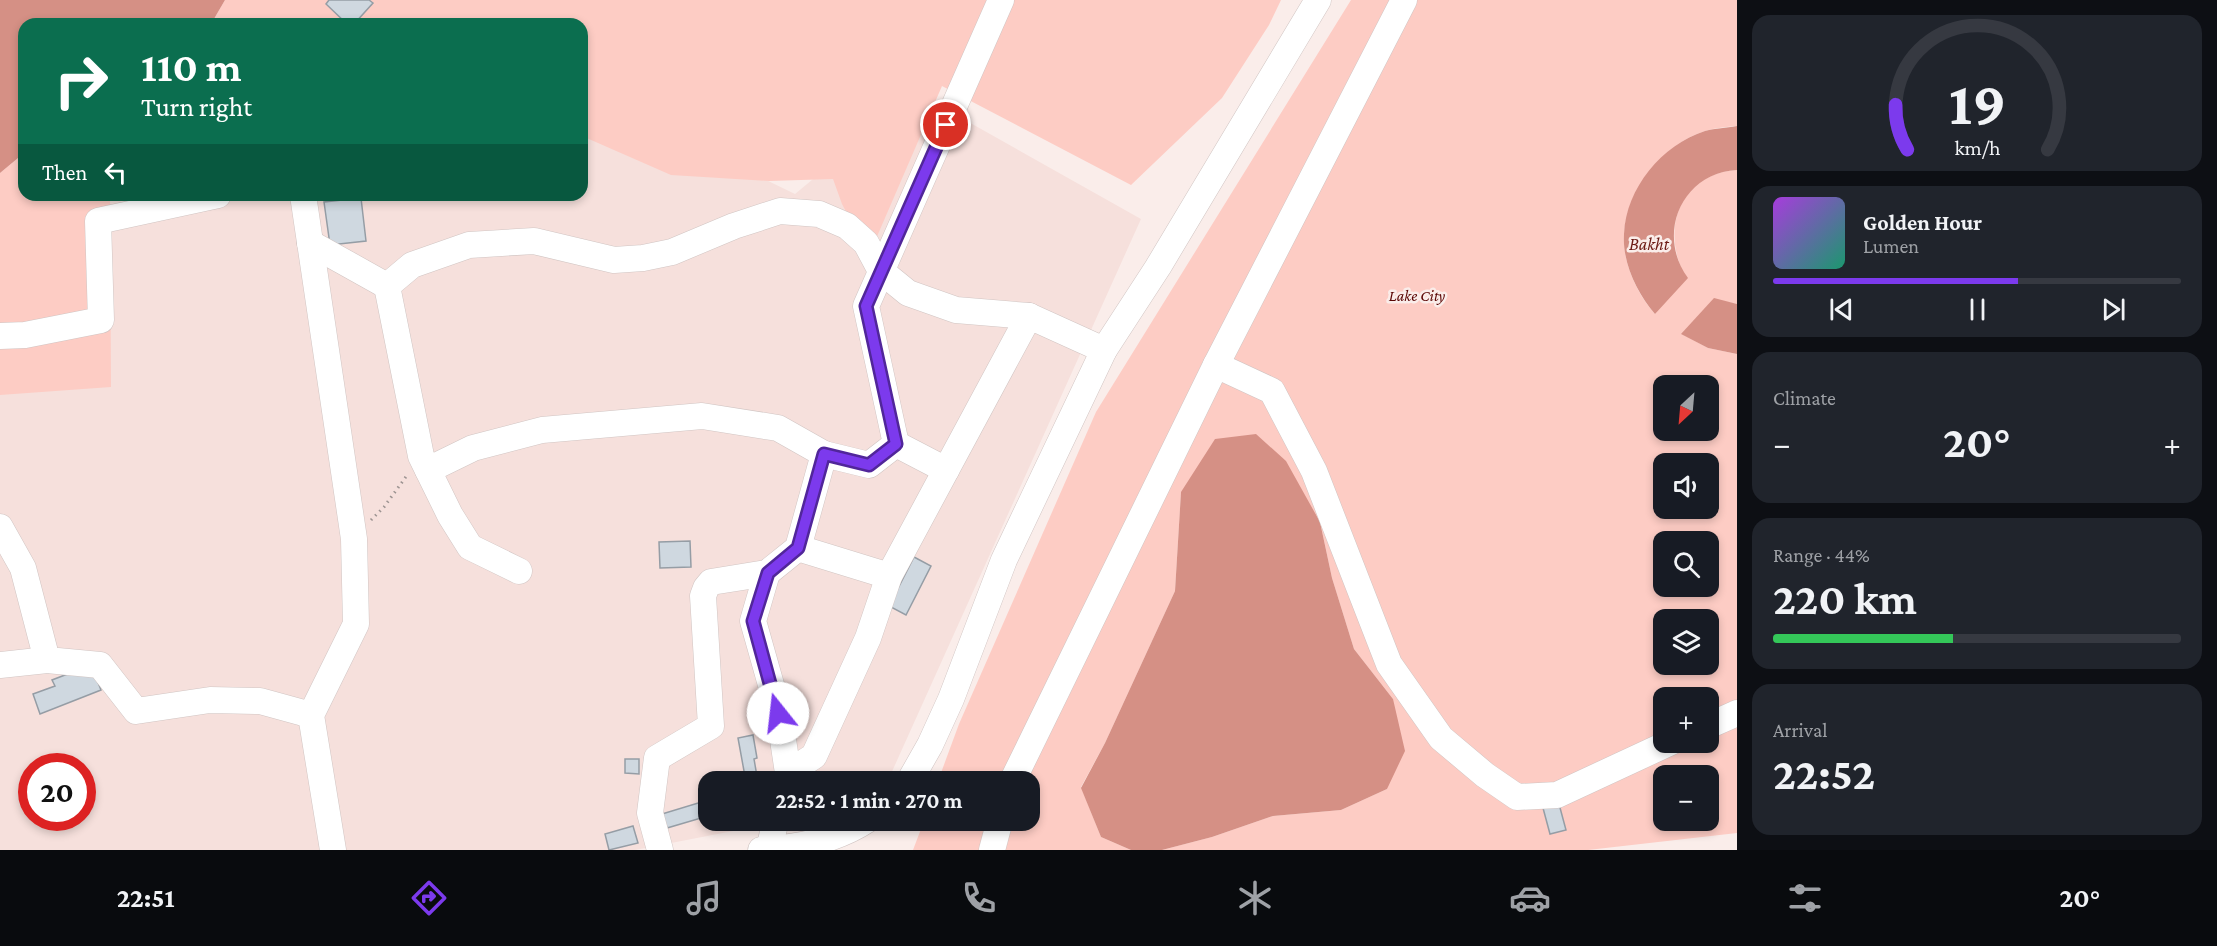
<!DOCTYPE html>
<html lang="en">
<head>
<meta charset="utf-8">
<style>
  body { margin:0; font-family:"Crimson Pro",serif; background:#20242c; color:#f1f3f6; height:100vh; display:flex; flex-direction:column; font-size:22px; white-space:nowrap }
  * { box-sizing:border-box; margin:0 }
  p { font-size:20px; color:#9ea1a6 }
  .icon { flex:none; width:33px; height:33px; fill:none; stroke:currentColor; stroke-width:2; stroke-linecap:round; stroke-linejoin:round }
  .map { position:relative; flex:1; overflow:hidden }
  .panel { display:flex; flex-direction:column; gap:15px; padding:15px; background:#0d0f14; width:480px }
  .panel>* { flex:none }
  .guide { position:absolute; left:18px; top:18px; width:570px; height:183px; border-radius:18px; box-shadow:0 3px 9px #0003; background:#0b6e4f; color:#fff; overflow:hidden }
  .needle { width:39px; rotate:206deg }
  .controls { position:absolute; left:1653px; top:375px; display:grid; gap:12px }
  .controls a { display:grid; place-items:center; width:66px; height:66px; border-radius:12px; background:#171b24; box-shadow:0 3px 9px #0003; font-size:30px }
  .speed { position:absolute; left:18px; top:753px; display:flex; gap:12px; font-size:30px; font-weight:700; text-align:center }
  .speed>* { display:grid; place-content:center; width:78px; height:78px; border-radius:50%; background:#171b24; box-shadow:0 3px 9px #0003; line-height:1 }
  .speed .limit { border:9px solid #d22; background:#fff; color:#111 }
  .pin { position:absolute; display:grid; place-items:center; width:51px; height:51px; color:#fff; margin:-26px; border:3px solid #fff; border-radius:50%; box-shadow:0 2px 6px #0007 }
  .me { position:absolute; width:66px; margin:-33px; rotate:344deg; stroke-linejoin:round; filter:drop-shadow(0 0 4px #0008) }
  .turn { display:flex; align-items:center; gap:21px; height:126px; padding:0 24px; font-size:27px }
  .turn .icon { width:78px; height:78px; stroke-width:2.5 }
  .turn b { display:block; font-size:42px; line-height:51px }
  .then { display:flex; align-items:center; height:57px; padding:0 24px; background:#0003; gap:12px; font-size:22px }
  .big { font-size:45px; font-weight:700; line-height:1.1 }
  .panel .widget { flex:1; display:flex; flex-direction:column; justify-content:center; gap:9px; min-width:0; padding:0 21px; border-radius:18px; background:#20242c }
  .panel .dial { align-items:center; gap:0 }
  .dial svg { height:156px; overflow:visible; fill:none; stroke:#363941; stroke-width:7; stroke-linecap:round; text-anchor:middle }
  .dial text { fill:#f1f3f6; stroke:none }
  .song { display:flex; align-items:center; gap:18px }
  .cover { width:72px; height:72px; border-radius:9px; background:linear-gradient(135deg,hsl(280 70% 55%),hsl(160 70% 35%)) }
  .played { height:6px; border-radius:3px; background:linear-gradient(90deg,#7c3aed 60%,#363941 60%) }
  .keys { display:flex; justify-content:space-around; direction:ltr }
  .heat { display:flex; justify-content:space-between; align-items:center; font-size:33px; direction:ltr }
  .charge { height:9px; border-radius:4px; background:linear-gradient(90deg,#34c759 44%,#363941 0) }
  .trip { position:absolute; left:698px; top:771px; width:342px; height:60px; border-radius:18px; background:#171b24; box-shadow:0 3px 9px #0003; font-weight:700; line-height:60px; text-align:center }
  .tabs { display:flex; height:96px; justify-content:space-around; align-items:center; background:#090b0e; color:#9ea1a6 }
  .tabs .icon { width:42px; height:42px }
  .tabs .active { color:#7c3aed }
  .tabs b { font-size:27px; color:#f1f3f6 }
  main { display:flex; flex:1; min-height:0 }
  .map>svg:first-child { display:block }
  .built { fill:#f6e0dc; fill-rule:evenodd }
  .green { fill:#fdccc4; fill-rule:evenodd }
  .water { fill:#d59085 }
  .building { fill:#cfd8e0; stroke:#959da5; stroke-width:1.5 }
  .lines { fill:none; stroke-linecap:round; stroke-linejoin:round }
  .minor-casing { stroke:#d1c5c3; stroke-width:27 }
  .path { stroke:#9c9391; stroke-width:3; stroke-dasharray:1.5 4.5; stroke-linecap:butt }
  .minor { stroke:#fff; stroke-width:26 }
  .route-casing { stroke:#51269a; stroke-width:15 }
  .route { stroke:#7c3aed; stroke-width:10 }
  .labels { text-anchor:middle; stroke-width:5; stroke-linejoin:round; paint-order:stroke }
  .park-label { font-size:16px; font-style:italic; fill:#5b0604; stroke:#faedea }
  .water-label { font-size:18px; font-style:italic; fill:#6c1a14; stroke:#faedea }
</style>
</head>
<body>
<main>
<div class="map">
<svg width="1737" height="850" viewBox="0 0 1737 850">
  <rect width="100%" height="100%" fill="#faedea"/>
  <path class="built" d="M582,91L795,194L917,93L1141,219L890,776L882,782H708V820L828,821L769,824L635,850H0V204L35,195H582ZM32,766H82V818H32Z"/>
  <g class="green">
    <path d="M225,0H1281L1269,25L1222,98L1131,185L942,86L869,255L842,204L833,179L769,181L671,175L582,136V24H211Z"/>
    <path d="M1351,0H1737V126C1726,127 1715,128 1705,131C1662,145 1627,189 1624,234C1622,262 1637,294 1655,314L1683,272C1661,225 1682,173 1737,170V304L1716,300L1682,334L1708,348L1737,354V833L1588,850H1162L1212,837L1273,816L1341,810L1387,789L1393,699L1354,649L1332,578L1320,522L1181,492L1175,591L1105,743L1081,787L1101,837L1131,850H913L924,821L1029,820V782L938,781L959,724L1096,412ZM1664,386H1708V430H1664ZM1664,464H1708V508H1664ZM1664,542H1708V586H1664ZM1664,620H1708V664H1664ZM1664,698H1708V742H1664ZM1664,776H1708V820H1664Z"/>
    <path d="M24,153V195H110L111,387L0,395V173Z"/>
  </g>
  <g class="water">
    <path d="M0,0H225L211,24H24V153L0,173Z"/>
    <path d="M1737,126V170C1681,173 1656,235 1688,278L1655,314C1637,293 1622,262 1624,234C1626,188 1662,145 1705,131C1716,128 1726,128 1737,126Z"/>
    <path d="M1714,298L1737,304V354L1708,348L1681,334Z"/>
    <path d="M1256,434L1286,461L1320,522L1332,578L1354,649L1393,699L1405,751L1387,789L1341,810L1273,816L1212,837L1162,850H1131L1101,837L1081,788L1105,743L1175,591L1181,492L1215,439Z"/>
  </g>
  <g class="building">
    <path d="M329,0H369L373,3L354,24H347L326,4Z"/>
    <path d="M361,198L366,241L330,245L324,202Z"/>
    <path d="M690,541L691,567L660,568L659,542Z"/>
    <path d="M914,557L931,566L906,615L889,606Z"/>
    <path d="M91,665L101,690L40,714L33,694L55,686L52,680Z"/>
    <path d="M753,735L757,758L754,759L758,782H746L738,738Z"/>
    <path d="M625,759H639V774L625,773Z"/>
    <path d="M708,800V816L667,828L662,814Z"/>
    <path d="M1559,804L1566,830L1550,834L1543,808Z"/>
    <path d="M633,826L638,843L609,850L605,834Z"/>
  </g>
  <g class="lines">
    <defs>
      <g id="minor">
        <path d="M303,195L354,539L356,624L311,715L333,850"/>
        <path d="M310,243L387,286L412,265L469,245L534,241L614,260L643,258L672,252L734,226L780,211L819,214L847,226L866,243L881,271L908,293L956,310L1029,316"/>
        <path d="M387,286L421,456L450,515L470,547L519,571"/>
        <path d="M0,336L25,335L101,320L98,221L218,195"/>
        <path d="M1216,365L1272,391L1314,471L1389,664L1441,738L1485,775L1517,797L1557,795L1671,742"/>
        <path d="M896,444L946,470"/>
        <path d="M428,470L473,448L542,430L702,416L778,428L824,454"/>
        <path d="M0,527L23,568L47,660L100,665L136,711L210,700L260,701L311,715"/>
        <path d="M798,548L889,576"/>
        <path d="M767,573L753,621L779,713L788,773L786,782"/>
        <path d="M0,665L47,660"/>
        <path d="M1708,726L1737,713"/>
        <path d="M788,773L814,756L868,638L889,576L1029,316L1104,350"/>
        <path d="M909,782L930,745L951,699L1004,560L1104,350L1158,267L1318,0"/>
        <path d="M1012,782L1216,365L1404,0"/>
        <path d="M769,849L776,820"/>
        <path d="M660,850L650,813L657,758L711,726L703,596L706,588L711,582L767,573L798,548L824,454L869,465L896,444L866,306L1001,0"/>
        <path d="M761,850C799,847 835,841 867,820"/>
        <path d="M992,850L1000,820"/>
      </g>
    </defs>
    <use href="#minor" class="minor-casing"/>
    <path class="path" d="M371,520L384,507L408,474"/>
    <use href="#minor" class="minor"/>
  </g>
  <g class="lines">
    <defs>
      <path id="route" d="M778,713L753,621L768,573L798,548L824,454L869,465L896,444L866,306L946,125"/>
    </defs>
    <use href="#route" class="route-casing"/>
    <use href="#route" class="route"/>
  </g>
  <g class="labels">
    <g class="park-label">
      <text x="1417" y="301">Lake City</text>
    </g>
    <g class="water-label">
      <text x="1649" y="250">Bakht</text>
    </g>
  </g>
</svg>
<div class="controls">
<a><svg class="needle" viewBox="-14 -14 28 28"><path d="M0-13l5 13h-10z" fill="#e53935"/><path d="M0 13l5-13h-10z" fill="#9ea1a6"/></svg></a>
<a><svg class="icon" aria-label="sound" viewBox="0 0 24 24"><path d="M4 9h4l5-4v14l-5-4H4zM17 9q2 3 0 6"/></svg></a>
<a><svg class="icon" aria-label="search" viewBox="0 0 24 24"><circle cx="10" cy="10" r="6"/><path d="M15 15l6 6"/></svg></a>
<a><svg class="icon" aria-label="layers" viewBox="0 0 24 24"><path d="M12 4l9 5-9 5-9-5zM3 14l9 5 9-5"/></svg></a>
<a>+</a>
<a>−</a>
</div>
<div class="speed"><div class="limit">20</div></div>
<div class="pin" style="left:946px;top:125px;background:#d93025"><svg class="icon" aria-label="arrive" viewBox="0 0 24 24"><path d="M6 21V4h12l-3 4 3 4H6"/></svg></div>
<svg class="me" style="left:778px;top:713px" viewBox="-20 -20 40 40"><circle r="19" fill="#fff"/><path d="M0-13L10 11 0 6-10 11z" fill="#7c3aed"/></svg>
<div class="trip">22:52 · 1 min · 270 m</div>
<div class="guide">
<div class="turn"><svg class="icon" aria-label="right" viewBox="0 0 24 24"><path d="M7 20v-9h11M14 6l5 5-5 5"/></svg><div><b>110 m</b>Turn right</div></div>
<div class="then">Then<svg class="icon" aria-label="left" viewBox="0 0 24 24"><path d="M17 20v-9H6M10 6l-5 5 5 5"/></svg></div>
</div>
</div>
<section class="panel">
<div class="widget dial"><svg viewBox="0 0 100 80">
<path d="M14 69A42 42 0 1 1 86 69"/>
<path d="M14 69A42 42 0 0 1 8 46" stroke="#7c3aed"/>
<text x="50" y="56" font-size="32" font-weight="700">19</text>
<text x="50" y="72" font-size="11">km/h</text>
</svg></div>
<div class="widget">
<div class="song"><i class="cover"></i><div><b>Golden Hour</b><p>Lumen</p></div></div>
<div class="played"></div>
<div class="keys"><svg class="icon" aria-label="previous" viewBox="0 0 24 24"><path d="M18 5L8 12l10 7zM5 5v14"/></svg><svg class="icon" aria-label="pause" viewBox="0 0 24 24"><path d="M8 5v14M16 5v14"/></svg><svg class="icon" aria-label="next" viewBox="0 0 24 24"><path d="M6 5l10 7-10 7zM19 5v14"/></svg></div>
</div>
<div class="widget"><p>Climate</p>
<div class="heat"><a>−</a><b class="big">20°</b><a>+</a></div>
</div>
<div class="widget"><p>Range · 44%</p><b class="big">220 km</b><div class="charge"></div></div>
<div class="widget"><p>Arrival</p><b class="big">22:52</b></div>
</section>
</main>
<nav class="tabs">
<b>22:51</b>
<svg class="icon active" aria-label="directions" viewBox="0 0 24 24"><path d="M12 3l9 9-9 9-9-9zM9 14v-3h6M13 9l2 2-2 2"/></svg>
<svg class="icon" aria-label="music" viewBox="0 0 24 24"><path d="M9 18V5l10-2v13"/><circle cx="6" cy="18" r="3"/><circle cx="16" cy="16" r="3"/></svg>
<svg class="icon" aria-label="phone" viewBox="0 0 24 24"><path d="M5 4h4l2 5-3 2q2 4 5 5l2-3 5 2v4C11 20 4 13 5 4z"/></svg>
<svg class="icon" aria-label="climate" viewBox="0 0 24 24"><path d="M12 3v18M4 7l16 10M4 17L20 7"/></svg>
<svg class="icon" aria-label="car" viewBox="0 0 24 24"><path d="M5 17H2v-5l4-1 3-4h7l3 4 3 1v5h-3M9 17h6M6 11h13"/><circle cx="7" cy="17" r="2"/><circle cx="17" cy="17" r="2"/></svg>
<svg class="icon" aria-label="filters" viewBox="0 0 24 24"><path d="M4 7h16M4 17h16"/><circle cx="9" cy="7" r="2"/><circle cx="15" cy="17" r="2"/></svg>
<b>20°</b>
</nav>
</body>
</html>
